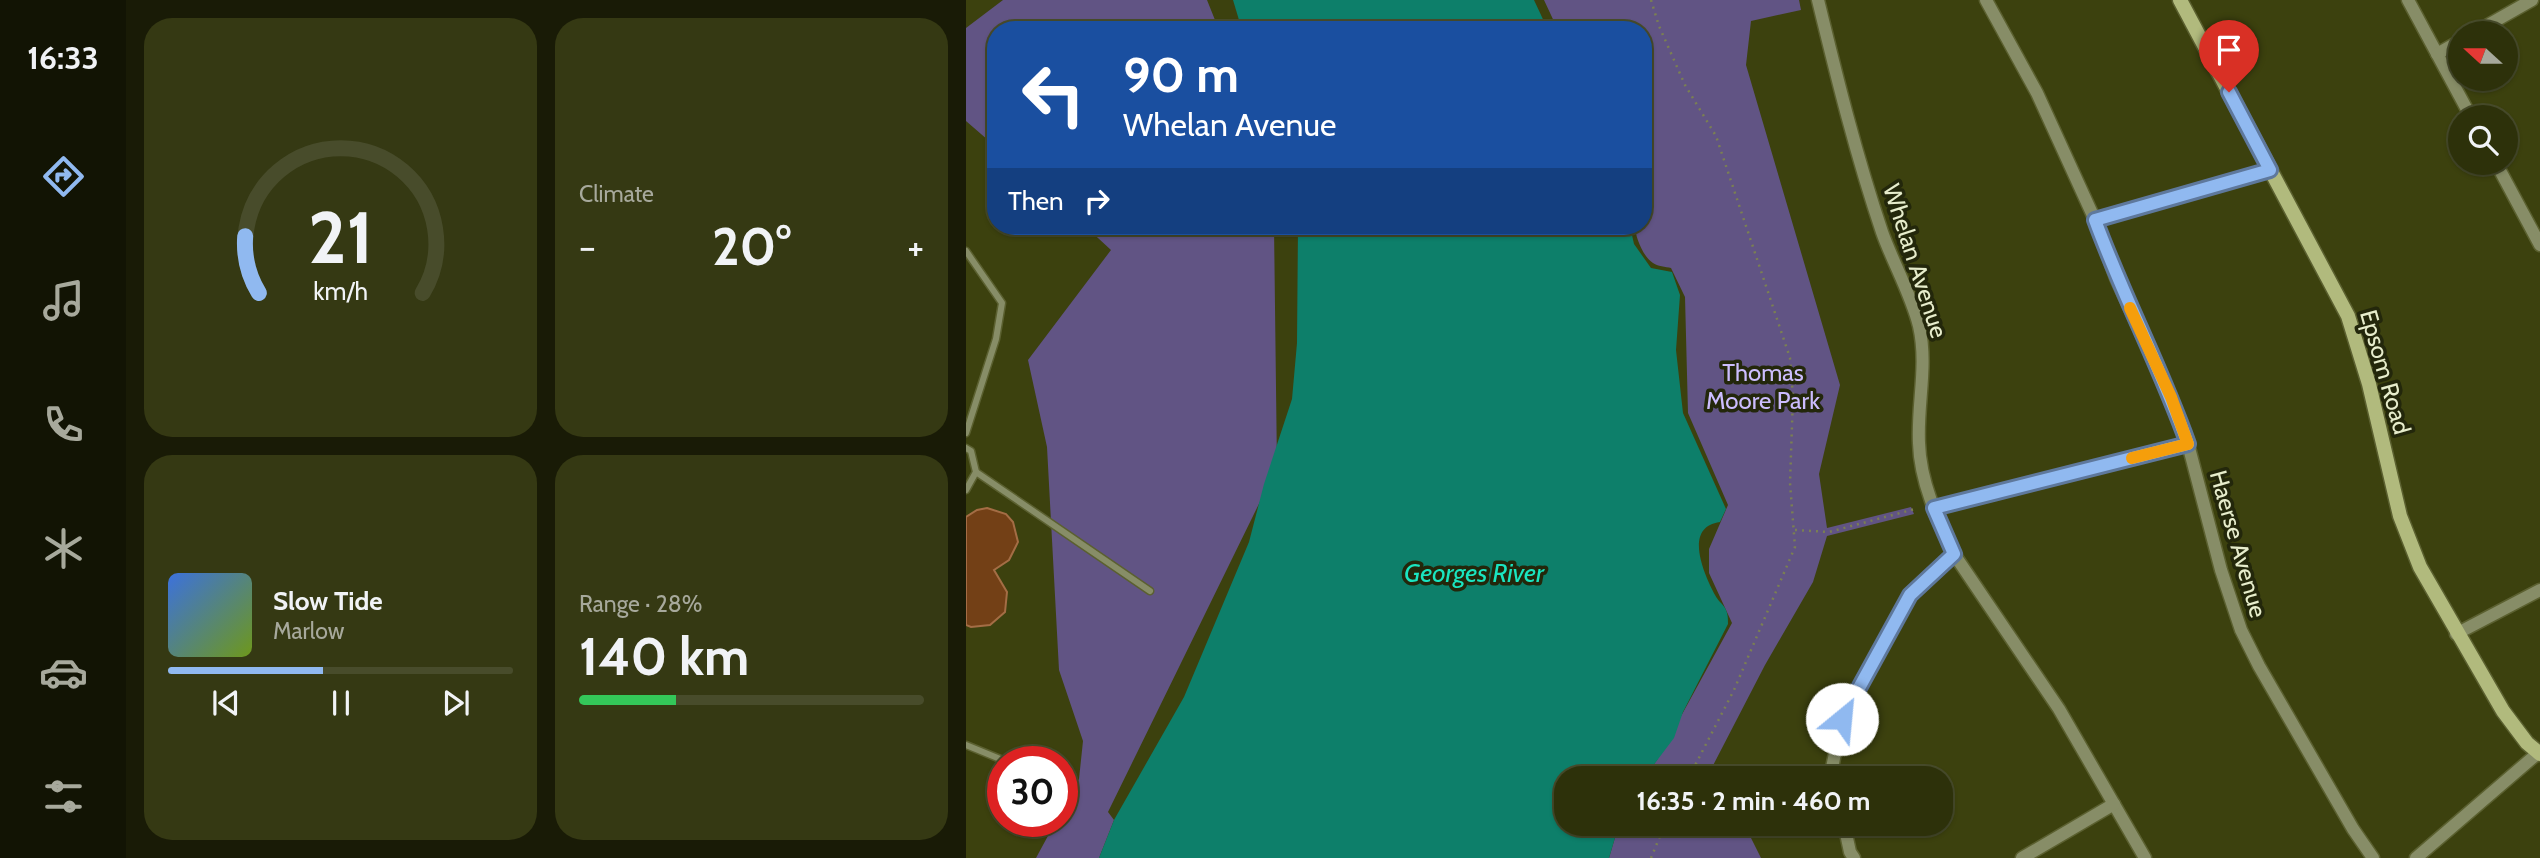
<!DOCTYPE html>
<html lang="en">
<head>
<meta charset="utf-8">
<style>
  body { margin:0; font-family:Cabin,sans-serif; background:#353913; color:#f1f3f6; height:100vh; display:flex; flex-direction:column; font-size:26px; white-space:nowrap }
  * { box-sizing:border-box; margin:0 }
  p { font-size:23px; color:#a7a99c }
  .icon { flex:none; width:38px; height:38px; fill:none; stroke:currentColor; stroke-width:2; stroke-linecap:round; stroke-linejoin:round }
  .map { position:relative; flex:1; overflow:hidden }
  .drawer { display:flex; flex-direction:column; gap:18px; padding:18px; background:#191b06; width:840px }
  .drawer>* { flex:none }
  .banner { position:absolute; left:21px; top:21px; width:665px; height:214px; border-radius:28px; box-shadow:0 2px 5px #0004,0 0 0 2px #484c2b; background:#1a4fa0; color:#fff; overflow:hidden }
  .needle { width:46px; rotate:291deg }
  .tools { position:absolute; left:1482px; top:21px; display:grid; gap:14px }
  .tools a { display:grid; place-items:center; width:70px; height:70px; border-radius:50%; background:#2d310a; box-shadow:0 2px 5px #0004,0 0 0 2px #484c2b; font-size:35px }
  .speed { position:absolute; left:21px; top:746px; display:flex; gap:14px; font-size:35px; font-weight:700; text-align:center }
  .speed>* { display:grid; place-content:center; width:91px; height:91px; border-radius:50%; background:#2d310a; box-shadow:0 2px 5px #0004,0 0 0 2px #484c2b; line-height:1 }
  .speed .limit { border:10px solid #d22; background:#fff; color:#111 }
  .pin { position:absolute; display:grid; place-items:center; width:60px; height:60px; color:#fff; margin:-72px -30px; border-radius:50% 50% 50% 0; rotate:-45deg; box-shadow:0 0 7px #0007 }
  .pin .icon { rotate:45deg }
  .me { position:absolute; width:77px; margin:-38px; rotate:28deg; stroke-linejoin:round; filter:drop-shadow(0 0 5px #0008) }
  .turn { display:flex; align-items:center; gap:24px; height:147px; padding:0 21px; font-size:32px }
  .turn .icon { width:91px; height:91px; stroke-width:2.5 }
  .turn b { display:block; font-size:49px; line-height:60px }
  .then { display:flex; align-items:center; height:66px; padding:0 21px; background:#0003; gap:14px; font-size:26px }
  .big { font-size:52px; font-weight:700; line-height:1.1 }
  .drawer .card { flex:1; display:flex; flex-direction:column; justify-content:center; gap:10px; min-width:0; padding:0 24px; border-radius:28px; background:#353913 }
  .drawer .dial { align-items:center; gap:0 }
  .dial svg { height:182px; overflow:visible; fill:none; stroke:#484c2b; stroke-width:7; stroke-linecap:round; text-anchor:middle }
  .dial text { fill:#f1f3f6; stroke:none }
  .song { display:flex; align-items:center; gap:21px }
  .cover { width:84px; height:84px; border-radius:10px; background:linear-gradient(135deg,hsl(220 70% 55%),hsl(80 70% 35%)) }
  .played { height:7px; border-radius:4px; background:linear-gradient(90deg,#90b9f0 45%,#484c2b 45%) }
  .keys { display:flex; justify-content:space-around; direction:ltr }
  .heat { display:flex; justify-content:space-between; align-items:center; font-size:38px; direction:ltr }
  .charge { height:10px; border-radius:5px; background:linear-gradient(90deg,#34c759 28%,#484c2b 0) }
  .drawer .tiles { flex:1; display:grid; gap:18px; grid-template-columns:repeat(2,1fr) }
  .trip { position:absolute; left:588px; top:766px; width:399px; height:70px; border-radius:28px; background:#2d310a; box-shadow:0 2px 5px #0004,0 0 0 2px #484c2b; font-weight:700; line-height:70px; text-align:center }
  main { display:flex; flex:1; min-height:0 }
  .tabs { display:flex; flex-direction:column; width:126px; justify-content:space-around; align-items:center; background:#121404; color:#a7a99c }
  .tabs .icon { width:49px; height:49px }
  .tabs .selected { color:#90b9f0 }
  .tabs b { font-size:32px; color:#f1f3f6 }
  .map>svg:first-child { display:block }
  .green { fill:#615484 }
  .water { fill:#0d7f6a }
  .building { fill:#734016; stroke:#a46d45; stroke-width:2 }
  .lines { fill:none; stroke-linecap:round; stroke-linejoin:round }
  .lane-casing { stroke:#5b6030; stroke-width:9 }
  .street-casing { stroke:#5b6030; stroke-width:15 }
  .secondary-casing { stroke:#5b6030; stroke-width:17 }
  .path { stroke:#7a7f53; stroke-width:2.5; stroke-dasharray:2 5; stroke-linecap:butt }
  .lane { stroke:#878d67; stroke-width:6 }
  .street { stroke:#878d67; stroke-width:12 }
  .secondary { stroke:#b1ba7d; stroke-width:14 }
  .route-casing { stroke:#5e789c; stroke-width:18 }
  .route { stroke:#90b9f0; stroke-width:12 }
  .slow { stroke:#f59e0b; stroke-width:12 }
  .labels { text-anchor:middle; stroke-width:7; stroke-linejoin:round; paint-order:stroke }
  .street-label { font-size:24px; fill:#e7edcc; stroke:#23270b }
  .park-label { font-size:24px; fill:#ccbdfe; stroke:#23270b }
  .water-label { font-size:26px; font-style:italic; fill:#1ae5c0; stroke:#23270b }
</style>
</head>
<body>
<main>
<nav class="tabs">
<b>16:33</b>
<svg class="icon selected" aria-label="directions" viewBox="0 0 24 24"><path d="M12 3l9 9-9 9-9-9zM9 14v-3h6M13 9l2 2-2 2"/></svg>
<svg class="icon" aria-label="music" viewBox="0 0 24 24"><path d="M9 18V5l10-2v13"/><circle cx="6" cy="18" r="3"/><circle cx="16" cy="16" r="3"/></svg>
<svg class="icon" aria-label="phone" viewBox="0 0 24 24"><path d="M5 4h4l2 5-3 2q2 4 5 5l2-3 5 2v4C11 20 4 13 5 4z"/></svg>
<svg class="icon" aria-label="climate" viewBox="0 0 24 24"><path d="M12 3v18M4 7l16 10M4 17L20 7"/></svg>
<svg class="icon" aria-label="car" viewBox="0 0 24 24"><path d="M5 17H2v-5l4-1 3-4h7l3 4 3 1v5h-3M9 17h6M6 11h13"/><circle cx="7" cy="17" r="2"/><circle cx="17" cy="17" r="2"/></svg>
<svg class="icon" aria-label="filters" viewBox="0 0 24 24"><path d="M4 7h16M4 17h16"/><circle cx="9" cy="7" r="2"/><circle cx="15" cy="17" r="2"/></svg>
</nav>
<section class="drawer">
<div class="tiles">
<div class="card dial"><svg viewBox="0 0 100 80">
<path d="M14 69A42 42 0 1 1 86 69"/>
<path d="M14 69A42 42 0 0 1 8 44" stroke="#90b9f0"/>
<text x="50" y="56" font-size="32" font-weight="700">21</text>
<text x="50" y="72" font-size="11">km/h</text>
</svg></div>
<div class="card"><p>Climate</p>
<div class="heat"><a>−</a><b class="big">20°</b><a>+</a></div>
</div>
<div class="card">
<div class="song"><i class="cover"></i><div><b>Slow Tide</b><p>Marlow</p></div></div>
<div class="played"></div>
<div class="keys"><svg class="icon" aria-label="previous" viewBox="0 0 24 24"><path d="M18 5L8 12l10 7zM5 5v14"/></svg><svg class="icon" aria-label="pause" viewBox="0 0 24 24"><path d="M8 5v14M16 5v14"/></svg><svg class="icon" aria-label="next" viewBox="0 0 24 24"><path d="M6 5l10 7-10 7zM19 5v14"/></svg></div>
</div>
<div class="card"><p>Range · 28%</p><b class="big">140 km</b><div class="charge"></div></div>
</div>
</section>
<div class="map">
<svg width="1574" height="858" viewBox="0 0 1574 858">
  <rect width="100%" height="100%" fill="#3c410e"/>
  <g class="green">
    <path d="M37,0H241L253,30H30V147L0,121V28Z"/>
    <path d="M578,0H833L835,10L785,21L780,65L874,385L853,474L861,528L945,507L948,514L861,536L847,582L799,665L740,779H677L691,760L766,623L743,573V549L762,505L722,413L719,297L705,268C700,267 691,266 687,263C677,257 669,236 669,226H677V30H592Z"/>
    <path d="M119,226H308L311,467L142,812L148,820L133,858H70L90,821H96V809L113,779L117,741L93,670L81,447L62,360L145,250Z"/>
    <path d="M653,824H778L795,858H643Z"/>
  </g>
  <g class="water">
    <path d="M267,0H568L582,30H276Z"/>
    <path d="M332,226H664L668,244L685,268L706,272L714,295L710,350L717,413L760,509L754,522C716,527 739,576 749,595C752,601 756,603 759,608C762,613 762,619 762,624L717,712L708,738L677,779H600V824H653L643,858H133L148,820L218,697L283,542L298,484L326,399L331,343Z"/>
  </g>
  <path class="building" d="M21,508L40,514L47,522L52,542L43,560L28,570L41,592L39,612L24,625L5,627L0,625V517L11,510Z"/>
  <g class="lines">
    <defs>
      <g id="lane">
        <path d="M0,251L36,303L30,339L0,433"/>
        <path d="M0,448L5,451L10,472L0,490"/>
        <path d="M10,472L184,591"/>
        <path d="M0,745L39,761"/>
      </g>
      <g id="street">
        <path d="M852,0C871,78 890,155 916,232C927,263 945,294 953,326C962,366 951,403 953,443C954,482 972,520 988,554L1093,709L1179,858"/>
        <path d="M1020,0L1071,93L1129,220L1150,278L1205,397L1222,444L1255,570L1275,630L1293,666L1387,829L1407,858"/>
        <path d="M1442,0L1505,117"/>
        <path d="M1508,33L1566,0"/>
        <path d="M1471,54L1494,41"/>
        <path d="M1530,163L1574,245"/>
        <path d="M1129,220L1304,170"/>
        <path d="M968,508L1222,444"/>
        <path d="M1490,634L1574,590"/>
        <path d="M868,779L866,768L876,719L944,595L988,554"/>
        <path d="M878,824L884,852L888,858"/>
        <path d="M1056,858L1148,804"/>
        <path d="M1450,858L1572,753"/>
      </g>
      <path id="secondary" d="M1214,0L1382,316L1403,384L1434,516L1454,567L1537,711L1561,743L1574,754"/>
    </defs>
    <use href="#lane" class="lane-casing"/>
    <use href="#street" class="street-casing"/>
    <use href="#secondary" class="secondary-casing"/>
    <g class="path">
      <path d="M685,0L693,26L719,85L750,136L824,358L827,397L824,483L829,547L768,690L722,779"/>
      <path d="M829,530L863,532L949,509"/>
      <path d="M685,858L699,824"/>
    </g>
    <use href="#lane" class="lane"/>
    <use href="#street" class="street"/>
    <use href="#secondary" class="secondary"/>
  </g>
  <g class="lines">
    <defs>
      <path id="route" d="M876,719L944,595L988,554L968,508L1222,444C1195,368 1157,296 1129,220L1304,170L1263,92"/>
    </defs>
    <use href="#route" class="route-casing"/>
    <use href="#route" class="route"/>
    <path class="slow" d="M1164,308L1205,397L1222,444L1166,458"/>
  </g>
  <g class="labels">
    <g class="street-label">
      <text transform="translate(949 261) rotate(72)" y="8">Whelan Avenue</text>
      <text transform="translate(1419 372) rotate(74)" y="8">Epsom Road</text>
      <text transform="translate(1272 544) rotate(74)" y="8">Haerse Avenue</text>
    </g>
    <g class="park-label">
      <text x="797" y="381">Thomas<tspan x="797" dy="28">Moore Park</tspan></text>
    </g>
    <g class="water-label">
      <text x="508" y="582">Georges River</text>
    </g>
  </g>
</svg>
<div class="tools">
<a><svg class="needle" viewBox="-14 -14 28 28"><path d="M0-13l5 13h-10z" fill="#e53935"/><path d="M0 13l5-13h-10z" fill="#a7a99c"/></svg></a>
<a><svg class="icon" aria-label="search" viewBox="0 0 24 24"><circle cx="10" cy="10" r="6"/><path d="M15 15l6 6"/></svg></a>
</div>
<div class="speed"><div class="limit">30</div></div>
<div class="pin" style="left:1263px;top:92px;background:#d93025"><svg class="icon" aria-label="arrive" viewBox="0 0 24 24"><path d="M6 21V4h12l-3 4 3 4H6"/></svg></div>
<svg class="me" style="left:876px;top:719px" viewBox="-20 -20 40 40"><circle r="19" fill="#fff"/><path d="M0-13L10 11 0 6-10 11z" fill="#90b9f0"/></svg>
<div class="trip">16:35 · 2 min · 460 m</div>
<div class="banner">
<div class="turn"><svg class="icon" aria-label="left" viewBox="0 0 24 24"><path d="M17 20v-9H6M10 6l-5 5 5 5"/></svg><div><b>90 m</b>Whelan Avenue</div></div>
<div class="then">Then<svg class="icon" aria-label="right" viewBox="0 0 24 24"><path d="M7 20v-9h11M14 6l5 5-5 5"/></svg></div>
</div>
</div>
</main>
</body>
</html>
